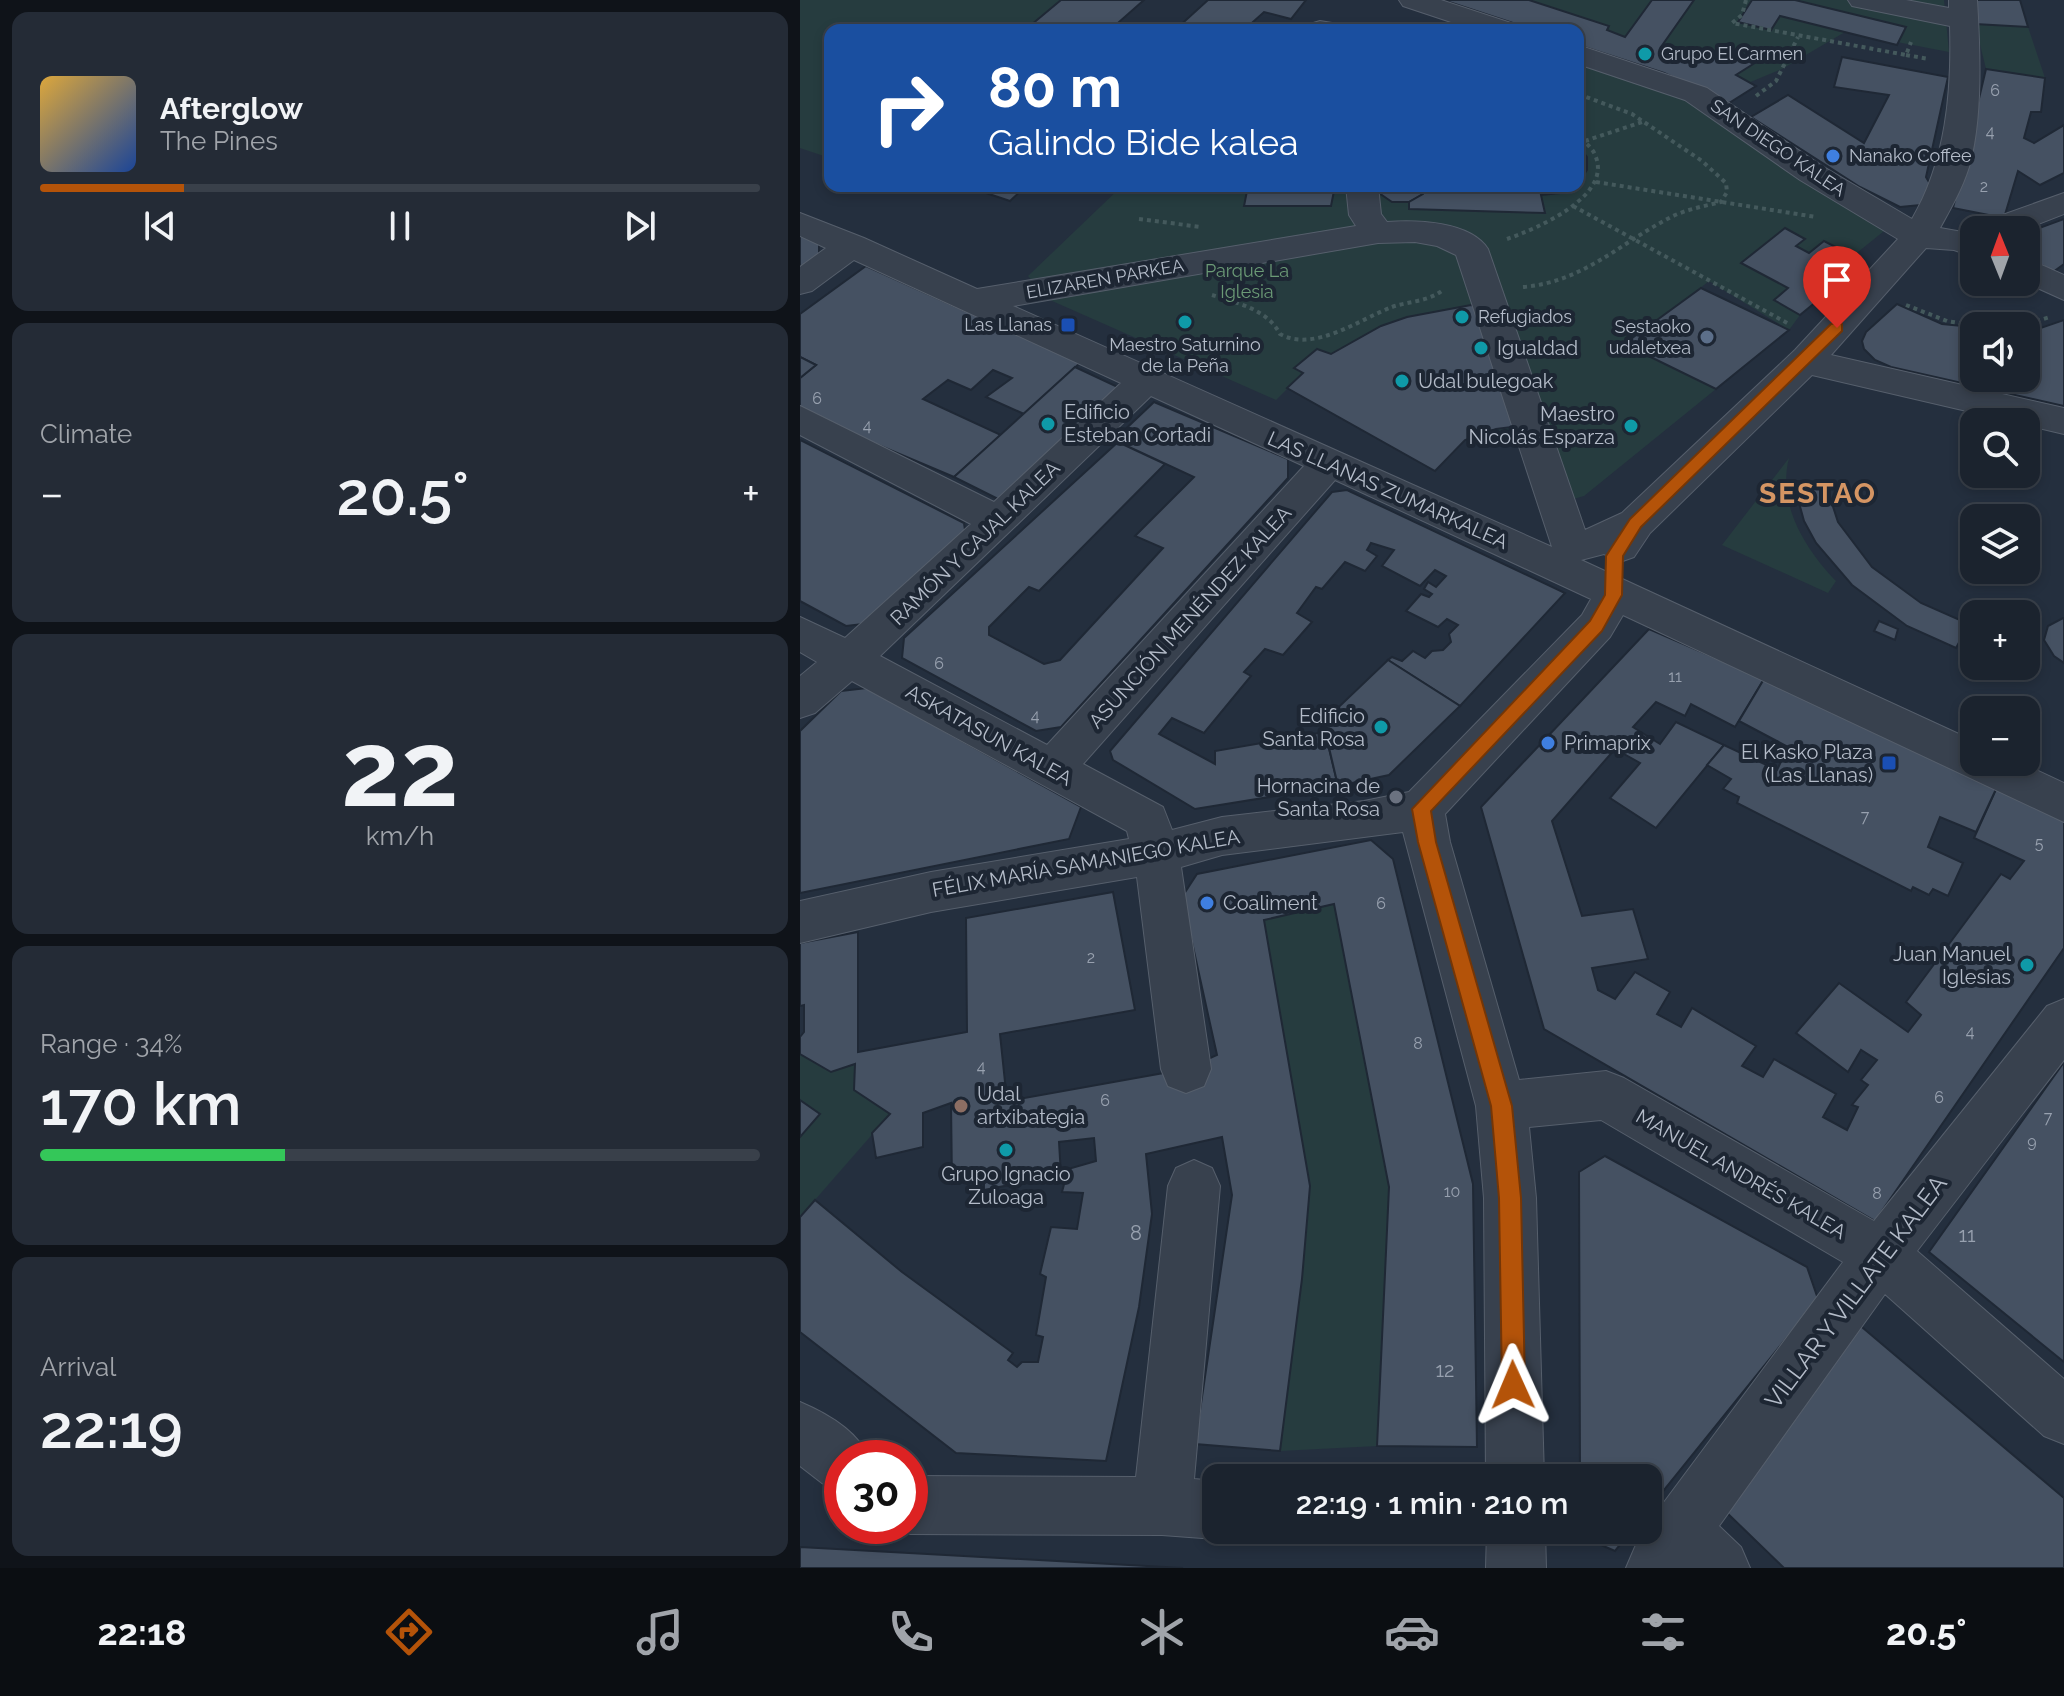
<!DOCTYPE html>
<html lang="en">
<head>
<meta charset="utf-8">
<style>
  body { margin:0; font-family:Raleway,sans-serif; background:#242b36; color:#f1f3f6; height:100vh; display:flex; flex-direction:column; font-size:30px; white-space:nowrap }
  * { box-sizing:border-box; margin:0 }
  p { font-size:26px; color:#a0a4aa }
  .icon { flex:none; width:44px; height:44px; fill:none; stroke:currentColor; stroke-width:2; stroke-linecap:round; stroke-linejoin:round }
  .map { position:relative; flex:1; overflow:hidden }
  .panel { display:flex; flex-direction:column; gap:12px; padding:12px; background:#0f1319; width:800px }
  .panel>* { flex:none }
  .hud { position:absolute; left:24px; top:24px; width:760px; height:168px; border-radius:16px; box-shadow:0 4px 12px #0003,0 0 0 2px #39404a; background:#1a4fa0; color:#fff; overflow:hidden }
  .needle { width:52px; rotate:359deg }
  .fabs { position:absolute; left:1160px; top:216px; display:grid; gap:16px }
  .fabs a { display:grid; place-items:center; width:80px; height:80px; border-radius:16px; background:#1b232e; box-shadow:0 4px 12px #0003,0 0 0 2px #39404a; font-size:40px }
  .speed { position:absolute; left:24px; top:1440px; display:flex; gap:16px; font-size:40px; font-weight:700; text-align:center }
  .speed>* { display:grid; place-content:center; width:104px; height:104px; border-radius:50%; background:#1b232e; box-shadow:0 4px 12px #0003,0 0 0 2px #39404a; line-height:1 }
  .speed .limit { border:12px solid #d22; background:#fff; color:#111 }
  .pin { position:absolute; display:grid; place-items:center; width:68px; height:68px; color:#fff; margin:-82px -34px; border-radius:50% 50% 50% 0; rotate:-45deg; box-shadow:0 0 8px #0007 }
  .pin .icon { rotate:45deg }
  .me { position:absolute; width:88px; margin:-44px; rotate:359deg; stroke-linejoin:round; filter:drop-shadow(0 0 6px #0008) }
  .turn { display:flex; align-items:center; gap:28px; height:168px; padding:0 32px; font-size:36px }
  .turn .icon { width:104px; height:104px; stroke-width:2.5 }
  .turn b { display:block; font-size:56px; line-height:68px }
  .big { font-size:60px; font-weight:600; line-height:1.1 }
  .panel .tile { flex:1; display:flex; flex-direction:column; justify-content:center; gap:12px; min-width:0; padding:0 28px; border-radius:16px; background:#242b36 }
  .panel .dial { align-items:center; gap:0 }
  .dial b { font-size:104px; line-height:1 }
  .song { display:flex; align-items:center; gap:24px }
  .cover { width:96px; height:96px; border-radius:12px; background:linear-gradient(135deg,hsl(40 70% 55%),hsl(220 70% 35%)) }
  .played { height:8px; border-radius:4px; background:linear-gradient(90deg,#b45309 20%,#39404a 20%) }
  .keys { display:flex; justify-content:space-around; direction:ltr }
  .heat { display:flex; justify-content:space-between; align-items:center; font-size:44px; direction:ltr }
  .charge { height:12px; border-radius:6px; background:linear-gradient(90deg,#34c759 34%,#39404a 0) }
  .trip { position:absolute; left:402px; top:1464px; width:460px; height:80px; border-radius:16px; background:#1b232e; box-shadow:0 4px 12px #0003,0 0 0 2px #39404a; font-weight:600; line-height:80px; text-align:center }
  .menu { display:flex; height:128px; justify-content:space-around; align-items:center; background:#0b0e12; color:#a0a4aa }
  .menu .icon { width:56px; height:56px }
  .menu .active { color:#b45309 }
  .menu b { font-size:36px; color:#f1f3f6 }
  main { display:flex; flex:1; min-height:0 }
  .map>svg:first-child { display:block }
  .green { fill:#263c3f }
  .building { fill:#455162; stroke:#1f2835; stroke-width:2 }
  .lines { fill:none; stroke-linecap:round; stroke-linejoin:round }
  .minor-casing { stroke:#565f6c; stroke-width:2 }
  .path { stroke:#44595c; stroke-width:4; stroke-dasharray:4 4; stroke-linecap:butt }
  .minor { fill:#38414e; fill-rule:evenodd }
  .route { fill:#b45309; stroke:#753606; stroke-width:2 }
  .culture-dot { fill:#0f9aa8; stroke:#1d2633; stroke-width:3 }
  .shop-dot { fill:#3f7fe0; stroke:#1d2633; stroke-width:3 }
  .transit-dot { fill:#1a4fb4; stroke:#1d2633; stroke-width:3 }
  .service-dot { fill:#5c6f8a; stroke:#1d2633; stroke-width:3 }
  .worship-dot { fill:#6b7280; stroke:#1d2633; stroke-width:3 }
  .education-dot { fill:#8d6e63; stroke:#1d2633; stroke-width:3 }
  .labels { text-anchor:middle; stroke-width:8; stroke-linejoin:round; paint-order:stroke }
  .number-label { font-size:16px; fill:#98a1af }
  .far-poi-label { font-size:18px; fill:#b4bcc9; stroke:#1d2633; text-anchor:start }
  .far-street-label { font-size:18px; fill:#b4bcc9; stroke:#1d2633 }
  .far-park-label { font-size:18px; fill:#6b9a76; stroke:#1d2633 }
  .poi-label { font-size:20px; fill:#b4bcc9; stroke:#1d2633; text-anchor:start }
  .street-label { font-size:20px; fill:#b4bcc9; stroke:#1d2633 }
  .near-number-label { font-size:20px; fill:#98a1af }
  .near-street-label { font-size:24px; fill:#b4bcc9; stroke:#1d2633 }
  .district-label { font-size:28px; font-weight:bold; letter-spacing:2px; fill:#d59563; stroke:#1d2633 }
</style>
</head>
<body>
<main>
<section class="panel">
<div class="tile">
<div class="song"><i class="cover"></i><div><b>Afterglow</b><p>The Pines</p></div></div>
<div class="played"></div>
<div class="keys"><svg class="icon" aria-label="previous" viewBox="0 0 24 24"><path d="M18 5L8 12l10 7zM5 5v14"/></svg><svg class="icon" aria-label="pause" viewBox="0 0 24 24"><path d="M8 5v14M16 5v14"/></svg><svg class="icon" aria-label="next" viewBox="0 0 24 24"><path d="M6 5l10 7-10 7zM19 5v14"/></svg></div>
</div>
<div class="tile"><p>Climate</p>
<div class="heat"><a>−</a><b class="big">20.5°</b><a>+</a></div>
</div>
<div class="tile dial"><b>22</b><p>km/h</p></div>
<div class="tile"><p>Range · 34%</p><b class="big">170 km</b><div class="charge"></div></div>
<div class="tile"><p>Arrival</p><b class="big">22:19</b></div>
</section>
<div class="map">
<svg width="1264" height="1568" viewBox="0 0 1264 1568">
  <rect width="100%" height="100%" fill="#242f3e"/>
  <g class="green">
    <path d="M0,0H260L225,30H30V158L0,148Z"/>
    <path d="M660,0H1144L1149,52L1045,32L982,69L907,100L1094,223L1053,256L1024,241L1009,253L996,246L985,229L941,262L988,288L974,300L1000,315L989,330L909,281L859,321L825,343L916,389L784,496L756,504L736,441L674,436L671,305C619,312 576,326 531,354L517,349L495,368L503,373L476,400L250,300L228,276L322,186H778V30Z"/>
    <path d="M1175,24L1228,27L1245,78L1186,69Z"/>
    <path d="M989,458C977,504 1005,549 1036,581L1028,593L922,545Z"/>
    <path d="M534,904L589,1187L577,1446L480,1451L502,1279L510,1186L464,920Z"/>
    <path d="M0,1054L31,1072L55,1064L54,1090L90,1114L0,1217V1137L20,1114L0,1100Z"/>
  </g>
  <g class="building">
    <path d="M261,0H344L310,30H225Z"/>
    <path d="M408,0H506L491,19L464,12L444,30H375Z"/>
    <path d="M643,0H729L809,26L807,30L825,37L852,0H894L861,47L906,62L928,47L958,61L936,75L956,86L929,103L864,73L778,45V30H734Z"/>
    <path d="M952,0H995L1106,27L1097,45L980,16L971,30L938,22Z"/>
    <path d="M1173,0H1220L1228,27L1175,24Z"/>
    <path d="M1042,57L1148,77L1126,177L1133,189L1121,205L1100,207L1060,187L951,117L988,95L1064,143L1089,95L1034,87Z"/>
    <path d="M1186,69L1245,78L1241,112H1231L1224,138L1234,143L1264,125V173L1240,185L1218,171L1204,218L1153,208Z"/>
    <path d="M778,145L787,157V170L778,183Z"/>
    <path d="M165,186H226L210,201Z"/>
    <path d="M448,186H535L531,206H444Z"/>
    <path d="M579,186H624L623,194L609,202H592L579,193Z"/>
    <path d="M624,186H724V191L623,189Z"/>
    <path d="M724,186H773L760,193L741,195L745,213L609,209V202L623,194V189L724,191Z"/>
    <path d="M1264,219V264L1253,272L1226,255V233Z"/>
    <path d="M985,228L1005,239L996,246L1009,253L1024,241L1053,256L1039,267L1051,273L1000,315L974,300L988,288L941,263Z"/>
    <path d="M0,234L19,243V255L0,268Z"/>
    <path d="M66,266L280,363L224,414L186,397L212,378L193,370L171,390L148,380L123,399L201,435L154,477L0,412V378L16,365L0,357V314Z"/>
    <path d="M901,288L989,330L916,389L824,344Z"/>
    <path d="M1097,304L1142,324L1173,327L1174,378H1226V333L1264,320V406L1091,367L1075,360L1064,349L1062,341L1066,332Z"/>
    <path d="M671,305L679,306L720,426L696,429L665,440L635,471L487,388L503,373L494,368L517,349L531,354L581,326L607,317Z"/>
    <path d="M0,357L16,365L0,378Z"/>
    <path d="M275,367L322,389L202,501L154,477Z"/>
    <path d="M354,402L488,459V478L261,727L236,731L102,658L104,638L318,442L365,464L239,591L229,587L189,627V635L244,664L260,660L363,548L335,536L394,477L314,440Z"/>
    <path d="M0,440L164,523L167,544L80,622L46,626L0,601Z"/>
    <path d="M993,481L1025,482L1038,522L1072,567L1121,603L1169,624L1156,648L1107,626L1052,585L1016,543L1004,521Z"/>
    <path d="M547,490L765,593L660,706L588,660L592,657L602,661L613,651L625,658L632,651L643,650L651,642L649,634L658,625L647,619L638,627L606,611L621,594L629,597L632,594L624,589L628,582L636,587L646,576L635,570L620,586L582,566L594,550L571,543L567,550L577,556L565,571L545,562L522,589L516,587L497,613L512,622L483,655L465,649L444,672L451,676L404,733L372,718L359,734L415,764V751L525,732L538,786L395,809L313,760L310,751L532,492Z"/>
    <path d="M1263,618H1264V663L1254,656L1244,640L1248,626Z"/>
    <path d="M1079,621L1098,629L1095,640L1074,631Z"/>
    <path d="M849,629L964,679L935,727L891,704L885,716L856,702L833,727L860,744L876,722L924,745L856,828L810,798L840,763L815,749L752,821L782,916L833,909L848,959L792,968L798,990L815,999L835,972L870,992L857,1014L881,1027L892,1008L956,1046L942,1066L963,1077L974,1059L1036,1094L1023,1117L1047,1130L1058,1107L1052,1105L1068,1085L1061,1080L1077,1060L1061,1050L1048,1072L996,1033L1039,983L1108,1032L1121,1015L1106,1002L1201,874L1210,879L1224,861L1174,838L1197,787L1264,820V948L1075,1221L744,1029L681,807Z"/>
    <path d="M588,660L660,706L589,775L538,786L523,722Z"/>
    <path d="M964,679L1197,787L1176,832L1140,817L1128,847L1163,863L1148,896L1133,889L1129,895L1113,887L1111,891L937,803L939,797L923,789L931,779L907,765L924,745L977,770L988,747L939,721Z"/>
    <path d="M67,688L281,807L269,839L0,893V731L41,691Z"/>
    <path d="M571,840L593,859L673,1184L677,1447L577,1446L589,1187L534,904L464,920L510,1186L502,1279L480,1451L395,1444L432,1195L422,1137L346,1154L352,1214L339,1307L306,1461L156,1453L0,1332V1217L15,1200L102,1272L213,1353L208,1360L217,1367L222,1362H238L243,1337L236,1335L246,1277L240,1274L251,1227L277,1229L283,1193L262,1192L268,1169L296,1161L294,1138L259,1142L261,1175L184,1190V1180L152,1184L151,1103L123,1113V1147L76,1158L72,1133L90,1114L54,1090L55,1064L31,1072L0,1054V1037L4,1032V1005L0,1006V943L58,932V1052L167,1032L166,918L313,892L335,1010L200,1034L207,1101L386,1069L417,1055L382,897L397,874Z"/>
    <path d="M1264,1062V1362L1129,1252Z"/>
    <path d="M0,1100L20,1114L0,1137Z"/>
    <path d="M805,1156L1007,1267L1018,1299L848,1510V1478H780L779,1172Z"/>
    <path d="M1050,1317L1264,1498V1568H984L922,1508Z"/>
    <path d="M780,1530H832L815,1551L780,1536Z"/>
    <path d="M0,1547L383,1568H0Z"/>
  </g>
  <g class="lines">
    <defs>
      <g id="minor">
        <path d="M599,0H641L714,24L718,30H675L603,6Z"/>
        <path d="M1048,0H1106L1149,8V0H1177C1180,50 1183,118 1169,167C1162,189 1151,208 1140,228L1174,234V257L1154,250L1126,248L1031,355L1264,408V434L1226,425V422H1214L1012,375L850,533L834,557L820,562L804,554L781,560L1174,741V762H1219L1264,783V822L823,615L810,637L645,814L650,842L719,1080L806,1071L824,1078L1074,1221L1247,1006L1264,999V1060L1117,1251L1264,1379V1444L1244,1436L1085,1294L919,1526L941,1547L950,1568H826L835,1547L859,1509L1043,1262L801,1120L729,1127L736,1198L744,1478H686L684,1198L676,1106L603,832L422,855L381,867L411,1069L404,1086L386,1093L368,1086L361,1069L337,877L131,912L0,943V901L131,872L329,839L327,831L52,681L15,713L0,718V676L17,662L0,652V617L45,638L171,524L0,435V406L194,502L321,383L54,260L12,291L0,294V267L26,248L0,236V213L64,238L177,289L556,226L549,215L546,186H578L581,214L587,222C616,220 670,221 688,249L785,530L822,513L995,350L1098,239L1000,180L885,100L778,64V45L907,88L1022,166L1112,219C1146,161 1152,92 1150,26L1052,6ZM615,242L637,246L656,255L752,547L213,306L578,243ZM351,396L504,466L247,745L80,656ZM535,480L791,599L782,615L609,792L564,801L422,817L372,830L363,807L283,764Z"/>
        <path d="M520,21L538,24L542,30H506L510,24Z"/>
        <path d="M1264,193V214L1223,230H1176L1180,223Z"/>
        <path d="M1226,258L1264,275V300L1224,282Z"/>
        <path d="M394,1160L412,1168L420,1186L394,1479L416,1481V1530L437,1531L416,1539L362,1535L110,1534L90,1526H110V1476L336,1477L368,1186L376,1168Z"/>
        <path d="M0,1402C26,1413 58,1431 69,1458H42V1492L22,1483L0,1466Z"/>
        <path d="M687,1530H745L746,1568H686Z"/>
      </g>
    </defs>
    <use href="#minor" class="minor-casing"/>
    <g class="path">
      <path d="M946,0L942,15L932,23L1106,55L1111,42"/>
      <path d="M1106,55L1129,59"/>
      <path d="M956,96L976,81L998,37"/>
      <path d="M785,141L842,122"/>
      <path d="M796,182L1016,217"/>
      <path d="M773,206L989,324"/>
      <path d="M339,219L401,227"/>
      <path d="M707,239C736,229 814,196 795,155C792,147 784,142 778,136"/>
      <path d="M723,287C784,282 821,242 873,216C888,209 905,206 921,202L927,192L926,183L902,161L832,114L778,94"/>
      <path d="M412,295C437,303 467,309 480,334C514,353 560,319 592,307C609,301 629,302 644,289"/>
      <path d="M1106,305L1147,321L1177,326"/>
      <path d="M1221,326L1250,317"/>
    </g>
    <use href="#minor" class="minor"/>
  </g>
  <path class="route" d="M1037,323L1042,324V331L841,527L823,556L822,595L802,631L631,811L636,842L712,1106L721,1198L725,1385L721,1393L713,1396L705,1393L702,1385L699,1198L691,1106L618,842L612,809L790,621L805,595L806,556L830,519L1031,324Z"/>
  <g class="culture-dot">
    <circle cx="845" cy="54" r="8"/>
    <circle cx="662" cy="317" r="8"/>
    <circle cx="385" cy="322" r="8"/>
    <circle cx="681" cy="348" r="8"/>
    <circle cx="602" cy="381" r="8"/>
    <circle cx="248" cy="424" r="8"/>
    <circle cx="831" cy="426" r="8"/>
    <circle cx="581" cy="727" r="8"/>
    <circle cx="1227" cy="965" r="8"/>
    <circle cx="206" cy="1150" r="8"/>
  </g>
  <g class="shop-dot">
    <circle cx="1033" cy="156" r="8"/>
    <circle cx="748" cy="743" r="8"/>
    <circle cx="407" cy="903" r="8"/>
  </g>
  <g class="transit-dot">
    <rect x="260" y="317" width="16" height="16" rx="4"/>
    <rect x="1081" y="755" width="16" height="16" rx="4"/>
  </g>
  <circle class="service-dot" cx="907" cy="337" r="8"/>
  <circle class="worship-dot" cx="596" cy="797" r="8"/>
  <circle class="education-dot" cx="161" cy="1106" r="8"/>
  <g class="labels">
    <g class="number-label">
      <text x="1195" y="96">6</text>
      <text x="1190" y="137">4</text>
      <text x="1184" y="192">2</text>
      <text x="17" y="404">6</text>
      <text x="67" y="431">4</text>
      <text x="139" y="669">6</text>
      <text x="875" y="682">11</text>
      <text x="235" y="721">4</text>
      <text x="1065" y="822">7</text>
      <text x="1239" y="849">5</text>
      <text x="581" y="909">6</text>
      <text x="291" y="963">2</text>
      <text x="1170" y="1037">4</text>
      <text x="618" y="1049">8</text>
      <text x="181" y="1072">4</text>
      <text x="1139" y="1103">6</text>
      <text x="305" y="1106">6</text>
      <text x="1248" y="1123">7</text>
      <text x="1232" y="1147">9</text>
      <text x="652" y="1197">10</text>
      <text x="1077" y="1199">8</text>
    </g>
    <g class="far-poi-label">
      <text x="861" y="60">Grupo El Carmen</text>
      <text x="1049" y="162">Nanako Coffee</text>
      <text x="678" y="323">Refugiados</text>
      <text x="252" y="331" text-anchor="end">Las Llanas</text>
      <text x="891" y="333" text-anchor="end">Sestaoko<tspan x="891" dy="21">udaletxea</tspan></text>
      <text x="385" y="351" text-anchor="middle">Maestro Saturnino<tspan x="385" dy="21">de la Peña</tspan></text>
    </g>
    <g class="far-street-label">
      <text transform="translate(978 148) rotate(34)" y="6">SAN DIEGO KALEA</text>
      <text transform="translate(305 279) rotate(-10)" y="6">ELIZAREN PARKEA</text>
    </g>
    <g class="far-park-label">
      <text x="447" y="277">Parque La<tspan x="447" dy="21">Iglesia</tspan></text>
    </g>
    <g class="poi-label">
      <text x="697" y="355">Igualdad</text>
      <text x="618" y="388">Udal bulegoak</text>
      <text x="264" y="419">Edificio<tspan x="264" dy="23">Esteban Cortadi</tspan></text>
      <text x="815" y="421" text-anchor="end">Maestro<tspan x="815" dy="23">Nicolás Esparza</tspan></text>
      <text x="565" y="723" text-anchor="end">Edificio<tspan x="565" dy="23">Santa Rosa</tspan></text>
      <text x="764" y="750">Primaprix</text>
      <text x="1073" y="759" text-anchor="end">El Kasko Plaza<tspan x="1073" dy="23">(Las Llanas)</tspan></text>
      <text x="580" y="793" text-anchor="end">Hornacina de<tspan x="580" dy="23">Santa Rosa</tspan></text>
      <text x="423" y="910">Coaliment</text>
      <text x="1211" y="961" text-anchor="end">Juan Manuel<tspan x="1211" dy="23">Iglesias</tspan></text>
      <text x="177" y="1101">Udal<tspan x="177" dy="23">artxibategia</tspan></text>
      <text x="206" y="1181" text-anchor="middle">Grupo Ignacio<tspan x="206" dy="23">Zuloaga</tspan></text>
    </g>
    <g class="street-label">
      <text transform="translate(588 490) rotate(24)" y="7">LAS LLANAS ZUMARKALEA</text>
      <text transform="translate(175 543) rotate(-44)" y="7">RAMÓN Y CAJAL KALEA</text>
      <text transform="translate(390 617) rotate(-48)" y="7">ASUNCIÓN MENÉNDEZ KALEA</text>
      <text transform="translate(189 735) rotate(29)" y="7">ASKATASUN KALEA</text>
      <text transform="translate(286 863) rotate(-10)" y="7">FÉLIX MARÍA SAMANIEGO KALEA</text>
      <text transform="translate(941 1174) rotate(30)" y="7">MANUEL ANDRÉS KALEA</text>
    </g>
    <g class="near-number-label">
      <text x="336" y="1240">8</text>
      <text x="1167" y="1242">11</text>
      <text x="645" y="1377">12</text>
    </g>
    <g class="near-street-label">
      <text transform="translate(1056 1292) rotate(-53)" y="8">VILLAR Y VILLATE KALEA</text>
    </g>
    <g class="district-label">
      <text x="1018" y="503">SESTAO</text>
    </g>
  </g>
</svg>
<div class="fabs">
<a><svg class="needle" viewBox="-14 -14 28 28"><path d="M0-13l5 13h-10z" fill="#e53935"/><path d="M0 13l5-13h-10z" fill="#a0a4aa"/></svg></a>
<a><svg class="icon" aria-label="sound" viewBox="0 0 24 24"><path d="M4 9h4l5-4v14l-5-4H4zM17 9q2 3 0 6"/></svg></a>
<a><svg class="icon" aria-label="search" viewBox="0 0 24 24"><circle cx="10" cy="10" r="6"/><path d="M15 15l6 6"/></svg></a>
<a><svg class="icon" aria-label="layers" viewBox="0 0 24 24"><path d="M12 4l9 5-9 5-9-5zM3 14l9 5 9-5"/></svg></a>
<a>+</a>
<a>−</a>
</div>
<div class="speed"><div class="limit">30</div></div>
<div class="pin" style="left:1037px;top:328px;background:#d93025"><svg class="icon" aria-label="arrive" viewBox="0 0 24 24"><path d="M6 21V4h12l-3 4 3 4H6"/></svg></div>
<svg class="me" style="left:713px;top:1385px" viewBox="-20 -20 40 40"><path d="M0-17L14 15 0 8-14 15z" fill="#b45309" stroke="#fff" stroke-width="4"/></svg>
<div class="trip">22:19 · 1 min · 210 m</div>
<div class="hud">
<div class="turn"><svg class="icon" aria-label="right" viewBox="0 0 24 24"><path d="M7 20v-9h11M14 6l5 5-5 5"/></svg><div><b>80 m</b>Galindo Bide kalea</div></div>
</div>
</div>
</main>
<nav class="menu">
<b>22:18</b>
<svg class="icon active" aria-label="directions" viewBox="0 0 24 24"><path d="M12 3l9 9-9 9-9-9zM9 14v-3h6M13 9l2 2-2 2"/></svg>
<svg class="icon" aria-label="music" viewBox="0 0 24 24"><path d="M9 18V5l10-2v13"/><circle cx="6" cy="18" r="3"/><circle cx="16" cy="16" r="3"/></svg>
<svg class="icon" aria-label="phone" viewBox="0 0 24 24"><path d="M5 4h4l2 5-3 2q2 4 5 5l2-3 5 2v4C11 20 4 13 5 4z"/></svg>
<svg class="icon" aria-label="climate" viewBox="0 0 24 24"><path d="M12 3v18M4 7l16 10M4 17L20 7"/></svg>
<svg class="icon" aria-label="car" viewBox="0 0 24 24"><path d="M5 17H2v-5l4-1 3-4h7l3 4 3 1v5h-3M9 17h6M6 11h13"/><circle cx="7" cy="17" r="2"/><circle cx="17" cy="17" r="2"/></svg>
<svg class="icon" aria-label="filters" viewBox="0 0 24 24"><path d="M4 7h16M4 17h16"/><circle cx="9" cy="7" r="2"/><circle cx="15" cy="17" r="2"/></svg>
<b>20.5°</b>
</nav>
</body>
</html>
